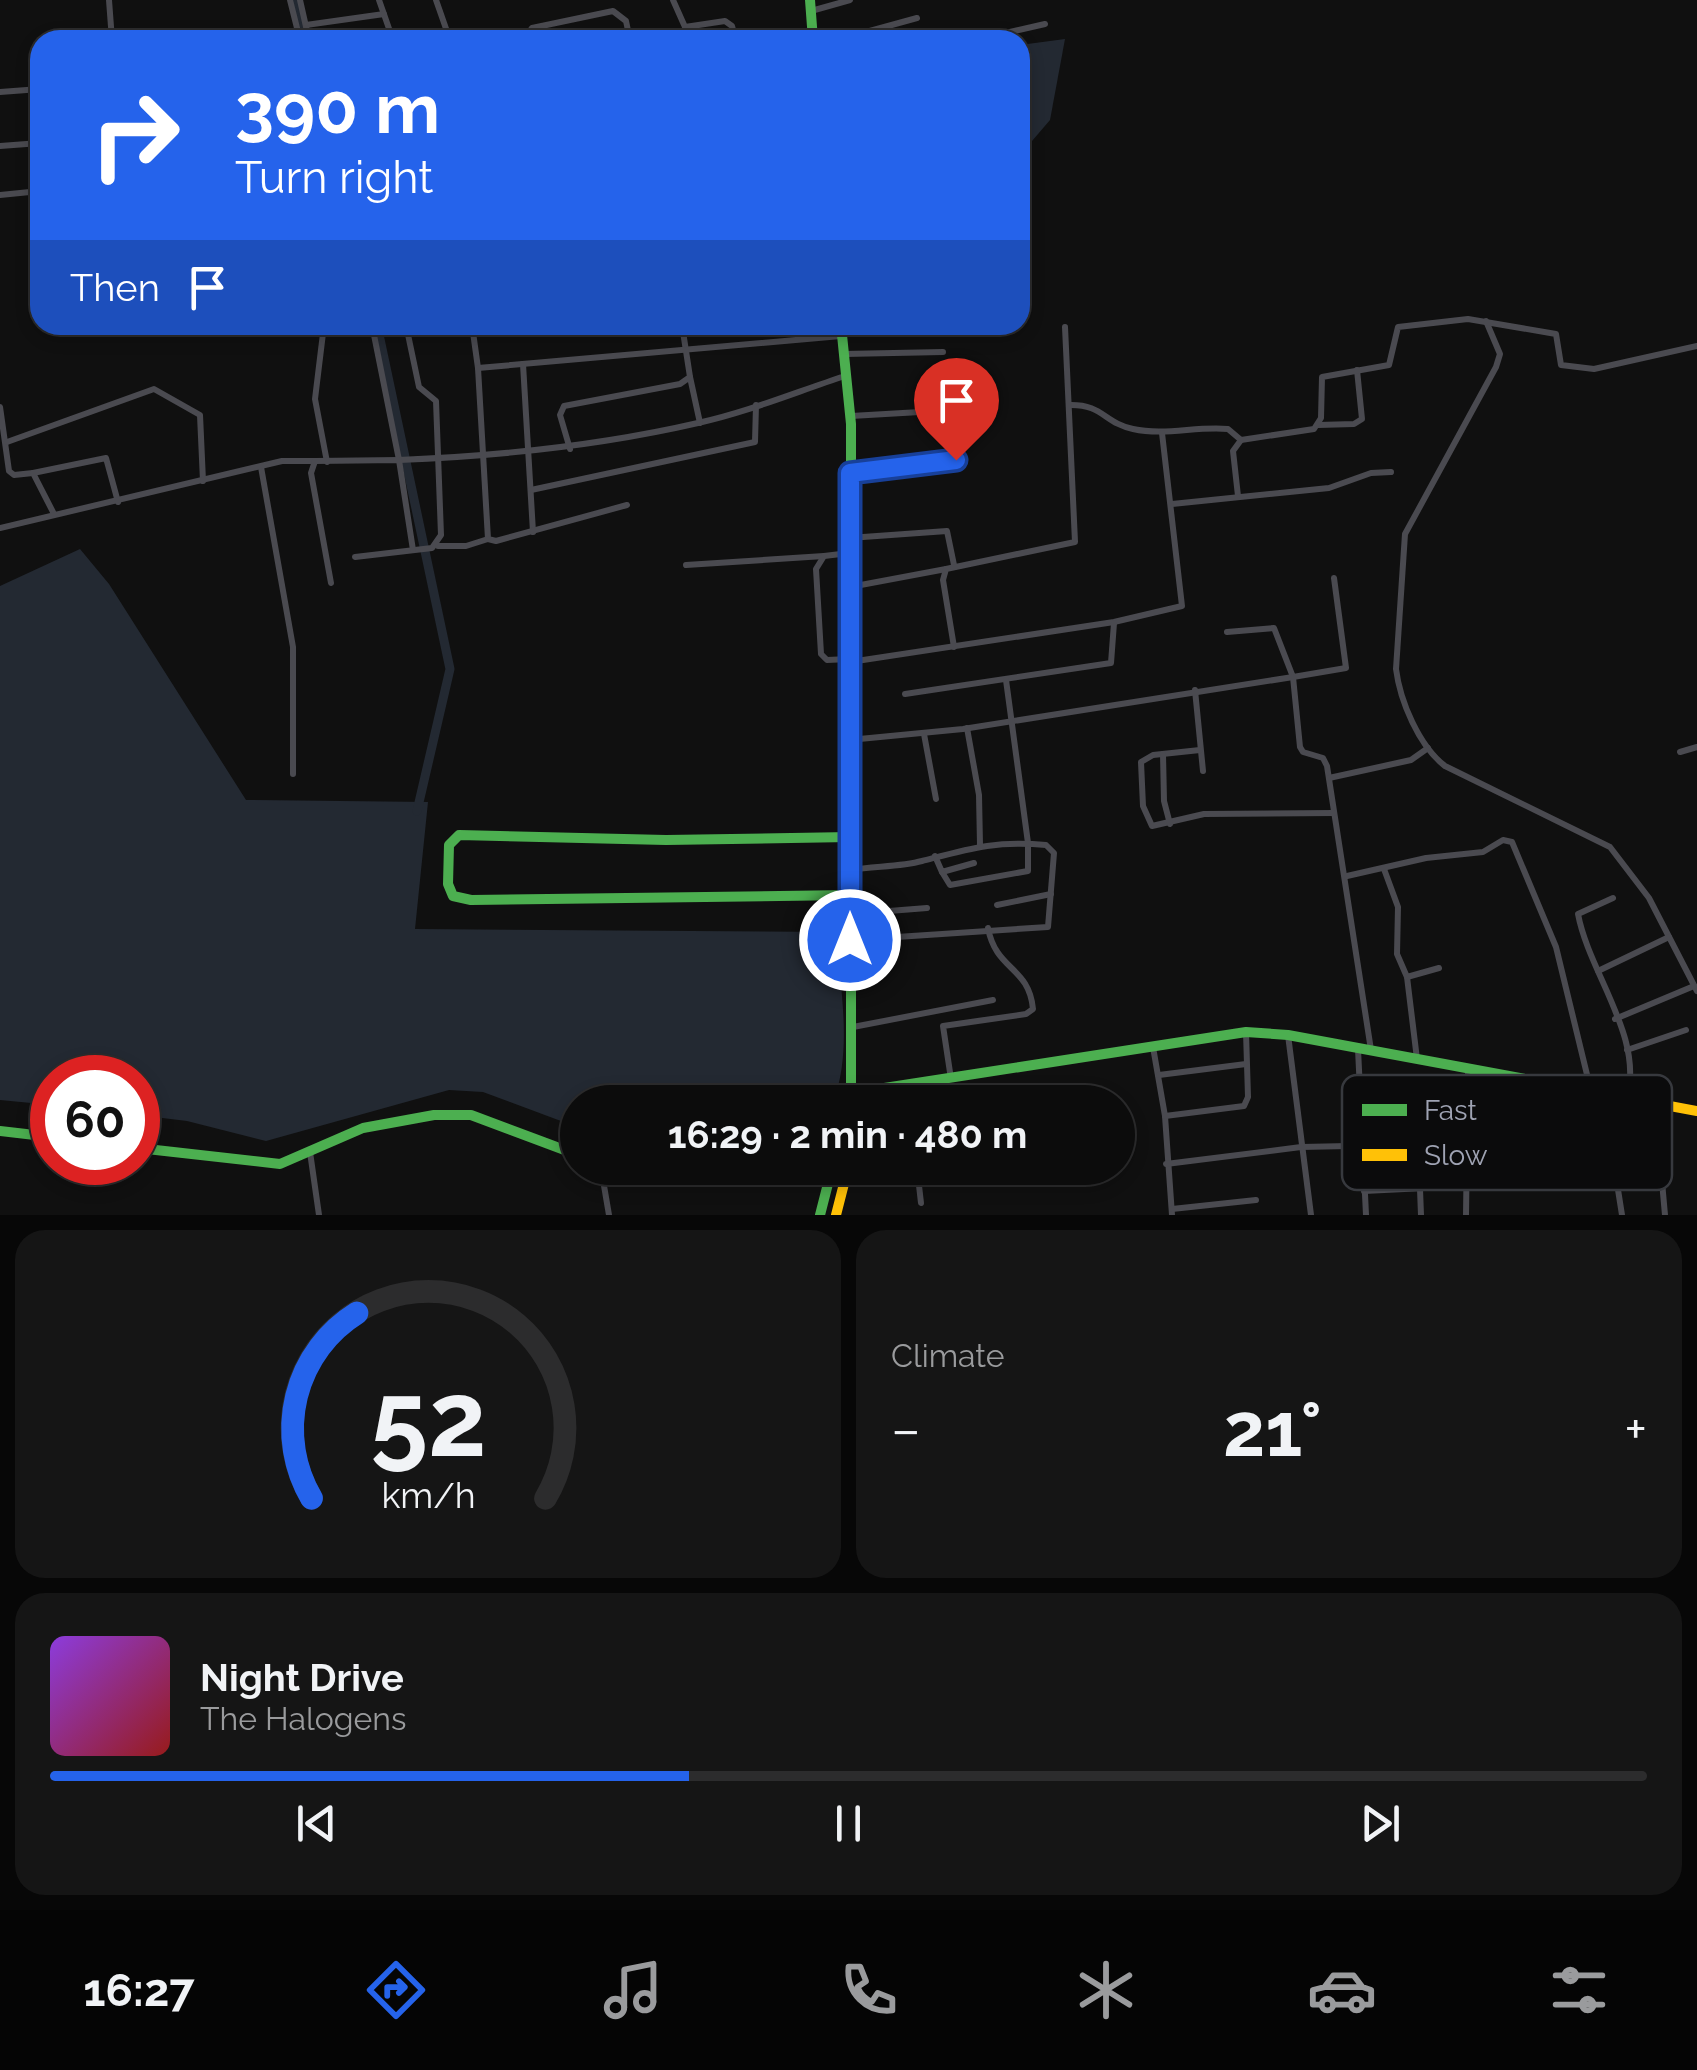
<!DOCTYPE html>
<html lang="en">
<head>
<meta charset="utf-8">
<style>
  body { margin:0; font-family:Raleway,sans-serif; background:#151515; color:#f1f3f6; height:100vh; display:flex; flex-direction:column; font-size:38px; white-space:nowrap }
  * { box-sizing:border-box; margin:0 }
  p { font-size:32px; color:#9a9b9d }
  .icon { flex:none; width:55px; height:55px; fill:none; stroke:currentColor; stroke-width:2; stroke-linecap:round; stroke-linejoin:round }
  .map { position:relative; height:1215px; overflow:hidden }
  .details { display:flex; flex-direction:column; gap:15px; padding:15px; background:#070707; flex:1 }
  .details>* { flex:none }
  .banner { position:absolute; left:30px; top:30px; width:1000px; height:305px; border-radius:30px; box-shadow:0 5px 15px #0003,0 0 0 2px #2c2c2d; background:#2563eb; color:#fff; overflow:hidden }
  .speed { position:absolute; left:30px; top:1055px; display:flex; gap:20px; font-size:50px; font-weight:700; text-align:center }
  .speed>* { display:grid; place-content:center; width:130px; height:130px; border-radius:50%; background:#0c0c0c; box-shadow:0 5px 15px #0003,0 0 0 2px #2c2c2d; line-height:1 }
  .speed .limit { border:15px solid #d22; background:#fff; color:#111 }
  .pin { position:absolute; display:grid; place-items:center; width:85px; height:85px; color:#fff; margin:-102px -42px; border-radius:50% 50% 50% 0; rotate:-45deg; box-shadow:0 0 10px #0007 }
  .pin .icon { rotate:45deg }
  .me { position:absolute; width:110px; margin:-55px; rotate:0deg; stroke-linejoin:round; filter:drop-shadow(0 0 8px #0008) }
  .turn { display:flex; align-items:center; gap:35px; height:210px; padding:0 40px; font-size:45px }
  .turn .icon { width:130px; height:130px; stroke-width:2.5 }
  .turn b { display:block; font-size:70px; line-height:85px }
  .then { display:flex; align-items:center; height:95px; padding:0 40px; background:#0003; gap:20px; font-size:38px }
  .big { font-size:75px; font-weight:700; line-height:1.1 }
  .details .card { flex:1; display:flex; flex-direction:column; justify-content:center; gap:15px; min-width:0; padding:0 35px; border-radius:30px; background:#151515 }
  .details .dial { align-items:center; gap:0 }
  .dial svg { height:260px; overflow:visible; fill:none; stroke:#2c2c2d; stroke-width:7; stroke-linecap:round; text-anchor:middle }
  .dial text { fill:#f1f3f6; stroke:none }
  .song { display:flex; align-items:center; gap:30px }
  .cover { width:120px; height:120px; border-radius:15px; background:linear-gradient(135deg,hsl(270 70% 55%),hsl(0 70% 35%)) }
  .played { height:10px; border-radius:5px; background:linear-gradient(90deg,#2563eb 40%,#2c2c2d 40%) }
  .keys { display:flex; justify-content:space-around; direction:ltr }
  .heat { display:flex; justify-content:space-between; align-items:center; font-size:55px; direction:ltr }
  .details .tiles { flex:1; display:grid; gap:15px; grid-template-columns:1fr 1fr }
  .card:last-child { grid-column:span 2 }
  .trip { position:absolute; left:560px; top:1085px; width:575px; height:100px; border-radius:50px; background:#0c0c0c; box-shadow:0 5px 15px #0003,0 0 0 2px #2c2c2d; font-weight:700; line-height:100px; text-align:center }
  .tab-bar { display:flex; height:160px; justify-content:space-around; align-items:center; background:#050505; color:#9a9b9d }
  .tab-bar .icon { width:70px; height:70px }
  .tab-bar .selected { color:#2563eb }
  .tab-bar b { font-size:45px; color:#f1f3f6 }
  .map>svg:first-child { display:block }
  .water { fill:#232932 }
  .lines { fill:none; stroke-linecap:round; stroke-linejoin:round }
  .canal { stroke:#232932; stroke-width:9 }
  .street { stroke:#4a4a50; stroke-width:6 }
  .fast { stroke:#4caf50; stroke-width:10 }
  .slow { stroke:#ffc107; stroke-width:10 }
  .route-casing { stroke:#184099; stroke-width:25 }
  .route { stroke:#2563eb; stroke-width:18 }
  .key { fill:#0b0b0c; stroke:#37393e; stroke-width:2.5 }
  .key-label { font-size:28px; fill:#9fa3b3 }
</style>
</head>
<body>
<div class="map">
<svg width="1697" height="1215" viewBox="0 0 1697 1215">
  <rect width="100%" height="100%" fill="#101010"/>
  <g class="water">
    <path d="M1065,39L1050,120L1020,155V45Z"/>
    <path d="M80,549L109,584L246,800L428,802L415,929L836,932C840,986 853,1051 833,1102H578L577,1127L483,1092L449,1090L266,1141L187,1121L138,1115V1078H52V1105L0,1100V586Z"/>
  </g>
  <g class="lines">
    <g class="canal">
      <path d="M295,0L305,40"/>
      <path d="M377,325L450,669L417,811"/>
    </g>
    <g class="street">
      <path d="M109,0L112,40"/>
      <path d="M290,0L300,40"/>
      <path d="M300,0L309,40"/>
      <path d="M379,0L393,40"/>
      <path d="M436,0L450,40"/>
      <path d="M673,0L685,27L725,21L732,26L736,40"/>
      <path d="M811,11L850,0"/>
      <path d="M306,25L384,14"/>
      <path d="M283,40L299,35"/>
      <path d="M524,40L532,28L613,11L626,21L630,40"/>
      <path d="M837,40L917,18"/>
      <path d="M975,40L1045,24"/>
      <path d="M0,92L40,89"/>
      <path d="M0,146L40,143"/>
      <path d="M0,195L40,191"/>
      <path d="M1486,321L1500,354L1496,367L1405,534L1396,669C1400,701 1419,746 1445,766L1610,847L1649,898L1697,991"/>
      <path d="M324,325L315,399L327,462"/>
      <path d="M372,325L399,460C501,456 598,446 698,423C748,412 796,392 845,376"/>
      <path d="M472,325L478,368"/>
      <path d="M844,354L943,352"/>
      <path d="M523,364L533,532"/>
      <path d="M690,377L700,423"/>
      <path d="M1069,405C1103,404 1104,423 1133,429C1165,436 1196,426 1228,429L1241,440"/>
      <path d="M0,407L9,471L14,475L33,473L54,514"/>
      <path d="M851,416L989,408"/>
      <path d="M1318,425L1354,424L1362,419L1357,370"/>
      <path d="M7,442L154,389L200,415L203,481"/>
      <path d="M570,449L560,415L564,406L680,384L690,377L682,325"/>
      <path d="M261,467L293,647V774"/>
      <path d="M852,472L956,460"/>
      <path d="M33,473L106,458L118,502"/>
      <path d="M531,490L755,442L756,405"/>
      <path d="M1238,496L1233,451L1241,440L1314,429L1321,418L1322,377L1389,365L1398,327L1468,319L1556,334L1561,365L1594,369L1697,346"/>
      <path d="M1172,504L1329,488L1371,473L1391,472"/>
      <path d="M627,505L496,541L488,539L478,368L841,336"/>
      <path d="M0,528L282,461H315"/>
      <path d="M849,538L947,531L954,565"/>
      <path d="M438,546H466L488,539"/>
      <path d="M355,557L432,548L441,535L436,401L419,387L406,325"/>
      <path d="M686,565L824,556"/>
      <path d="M331,583L311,473L315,461L399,460L413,550"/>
      <path d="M850,587L946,569"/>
      <path d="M1227,632L1274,628L1293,677L1346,668L1334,578"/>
      <path d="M954,647L943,580L946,569L1075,542L1065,327"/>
      <path d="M849,659L827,660L821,654L816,569L824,556L849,553"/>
      <path d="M850,662L1114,622L1182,606L1162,433"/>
      <path d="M1195,690L1203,771"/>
      <path d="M905,694L1111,663L1114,623"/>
      <path d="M967,728L979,795L980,845"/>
      <path d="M924,734L936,799"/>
      <path d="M849,740L963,729L1293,677L1300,747L1303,752L1323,758L1327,766L1371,1050"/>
      <path d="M1200,750L1153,755L1141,762L1143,806L1152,826L1204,814L1334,813"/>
      <path d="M1680,752L1697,747"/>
      <path d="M1163,754L1164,801L1170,824"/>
      <path d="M1329,778L1411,760L1428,748"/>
      <path d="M935,856L942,872L974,863"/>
      <path d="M1384,869L1398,907L1397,954L1407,977L1417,1059"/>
      <path d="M942,872L950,885L1028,871V843L1006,680"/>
      <path d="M1347,876L1426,858L1483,852L1503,840L1512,842L1556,947L1591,1091"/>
      <path d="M1613,898L1578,914C1589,973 1644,1037 1627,1097"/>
      <path d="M997,905L1051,894"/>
      <path d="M851,914L927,908"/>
      <path d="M851,940L1048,927L1054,853L1046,845C996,840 968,849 922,861C900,867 874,866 851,870"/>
      <path d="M1598,971L1669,937"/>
      <path d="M1407,977L1439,968"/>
      <path d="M1615,1019L1694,986"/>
      <path d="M853,1027L993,1000"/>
      <path d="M1288,1035L1311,1215"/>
      <path d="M1153,1047L1165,1116L1172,1215"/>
      <path d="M1358,1049L1366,1215"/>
      <path d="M1627,1050L1686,1030"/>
      <path d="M1159,1075L1246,1064"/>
      <path d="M951,1079L943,1026L1026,1014L1033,1009C1029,966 996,971 988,928"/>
      <path d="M908,1087L909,1102"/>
      <path d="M1609,1095L1616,1177"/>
      <path d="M1360,1099L1435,1093"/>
      <path d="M1655,1104L1665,1215"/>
      <path d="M1165,1116L1244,1106L1248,1097L1246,1032"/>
      <path d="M310,1152L319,1215"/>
      <path d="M1166,1164L1301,1147L1444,1144"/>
      <path d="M601,1168L609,1215"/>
      <path d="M917,1168L921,1203"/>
      <path d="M1420,1189L1421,1215"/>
      <path d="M1364,1191L1485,1185L1507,1178L1506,1077"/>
      <path d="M1172,1209L1256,1200"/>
      <path d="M1466,1215L1468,1070"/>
      <path d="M1622,1215L1616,1177L1661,1174"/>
    </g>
    <g class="fast">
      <path d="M810,0L813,40"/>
      <path d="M841,325L851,424V1102"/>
      <path d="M850,837L666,840L459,835L449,845L448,884L453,896L471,900L850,895"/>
      <path d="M852,1093L1246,1032L1288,1035L1547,1083"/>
      <path d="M0,1131L52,1137"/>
      <path d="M138,1148L280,1164L363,1128L434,1115H471L578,1155"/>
      <path d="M608,1168L660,1178L775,1168"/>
      <path d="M820,1215L832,1168"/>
    </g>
    <g class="slow">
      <path d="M1547,1083L1697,1111"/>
      <path d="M836,1215L848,1168"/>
    </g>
  </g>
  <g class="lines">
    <defs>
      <path id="route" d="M850,940V473L956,460"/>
    </defs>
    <use href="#route" class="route-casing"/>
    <use href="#route" class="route"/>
  </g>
  <rect x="1342" y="1075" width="330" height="115" rx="15" class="key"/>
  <rect x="1362" y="1104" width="45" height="12" fill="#4caf50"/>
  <rect x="1362" y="1149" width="45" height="12" fill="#ffc107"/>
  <g class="key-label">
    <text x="1424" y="1120">Fast</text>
    <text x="1424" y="1165">Slow</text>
  </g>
</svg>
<div class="speed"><div class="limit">60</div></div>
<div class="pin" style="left:956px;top:460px;background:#d93025"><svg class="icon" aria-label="arrive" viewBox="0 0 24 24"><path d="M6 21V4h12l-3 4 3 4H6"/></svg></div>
<svg class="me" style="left:850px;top:940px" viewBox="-20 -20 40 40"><circle r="17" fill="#2563eb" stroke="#fff" stroke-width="3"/><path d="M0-11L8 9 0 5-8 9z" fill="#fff"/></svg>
<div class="trip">16:29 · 2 min · 480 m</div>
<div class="banner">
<div class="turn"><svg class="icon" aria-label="right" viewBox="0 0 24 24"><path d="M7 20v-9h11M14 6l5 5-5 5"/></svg><div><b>390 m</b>Turn right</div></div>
<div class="then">Then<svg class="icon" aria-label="arrive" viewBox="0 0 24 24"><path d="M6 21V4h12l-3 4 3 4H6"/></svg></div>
</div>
</div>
<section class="details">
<div class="tiles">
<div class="card dial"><svg viewBox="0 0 100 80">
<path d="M14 69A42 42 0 1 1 86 69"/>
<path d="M14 69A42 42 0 0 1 28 12" stroke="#2563eb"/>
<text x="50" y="56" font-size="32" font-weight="700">52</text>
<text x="50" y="72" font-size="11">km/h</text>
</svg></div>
<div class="card"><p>Climate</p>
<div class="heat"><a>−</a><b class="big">21°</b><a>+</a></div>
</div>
<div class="card">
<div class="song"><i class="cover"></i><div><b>Night Drive</b><p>The Halogens</p></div></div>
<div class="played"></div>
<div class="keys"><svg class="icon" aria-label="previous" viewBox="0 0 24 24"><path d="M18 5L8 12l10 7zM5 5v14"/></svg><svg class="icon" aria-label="pause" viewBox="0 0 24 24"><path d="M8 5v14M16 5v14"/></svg><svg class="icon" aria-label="next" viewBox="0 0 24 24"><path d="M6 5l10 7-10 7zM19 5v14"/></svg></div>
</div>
</div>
</section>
<nav class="tab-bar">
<b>16:27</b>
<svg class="icon selected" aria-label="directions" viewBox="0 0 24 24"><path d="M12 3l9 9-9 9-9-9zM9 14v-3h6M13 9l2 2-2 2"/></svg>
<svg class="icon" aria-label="music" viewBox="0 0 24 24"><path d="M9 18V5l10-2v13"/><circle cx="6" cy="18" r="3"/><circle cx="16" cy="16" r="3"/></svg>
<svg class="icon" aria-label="phone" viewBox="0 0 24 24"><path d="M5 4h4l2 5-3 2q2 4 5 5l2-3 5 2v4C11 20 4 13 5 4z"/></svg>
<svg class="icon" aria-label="climate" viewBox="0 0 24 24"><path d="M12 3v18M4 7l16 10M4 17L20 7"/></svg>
<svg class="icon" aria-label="car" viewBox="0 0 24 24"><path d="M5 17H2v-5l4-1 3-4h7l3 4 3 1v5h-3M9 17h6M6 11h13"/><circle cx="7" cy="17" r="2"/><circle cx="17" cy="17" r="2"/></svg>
<svg class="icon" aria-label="filters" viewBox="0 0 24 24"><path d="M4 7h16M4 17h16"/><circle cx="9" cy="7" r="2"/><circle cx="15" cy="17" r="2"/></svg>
</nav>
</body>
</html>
